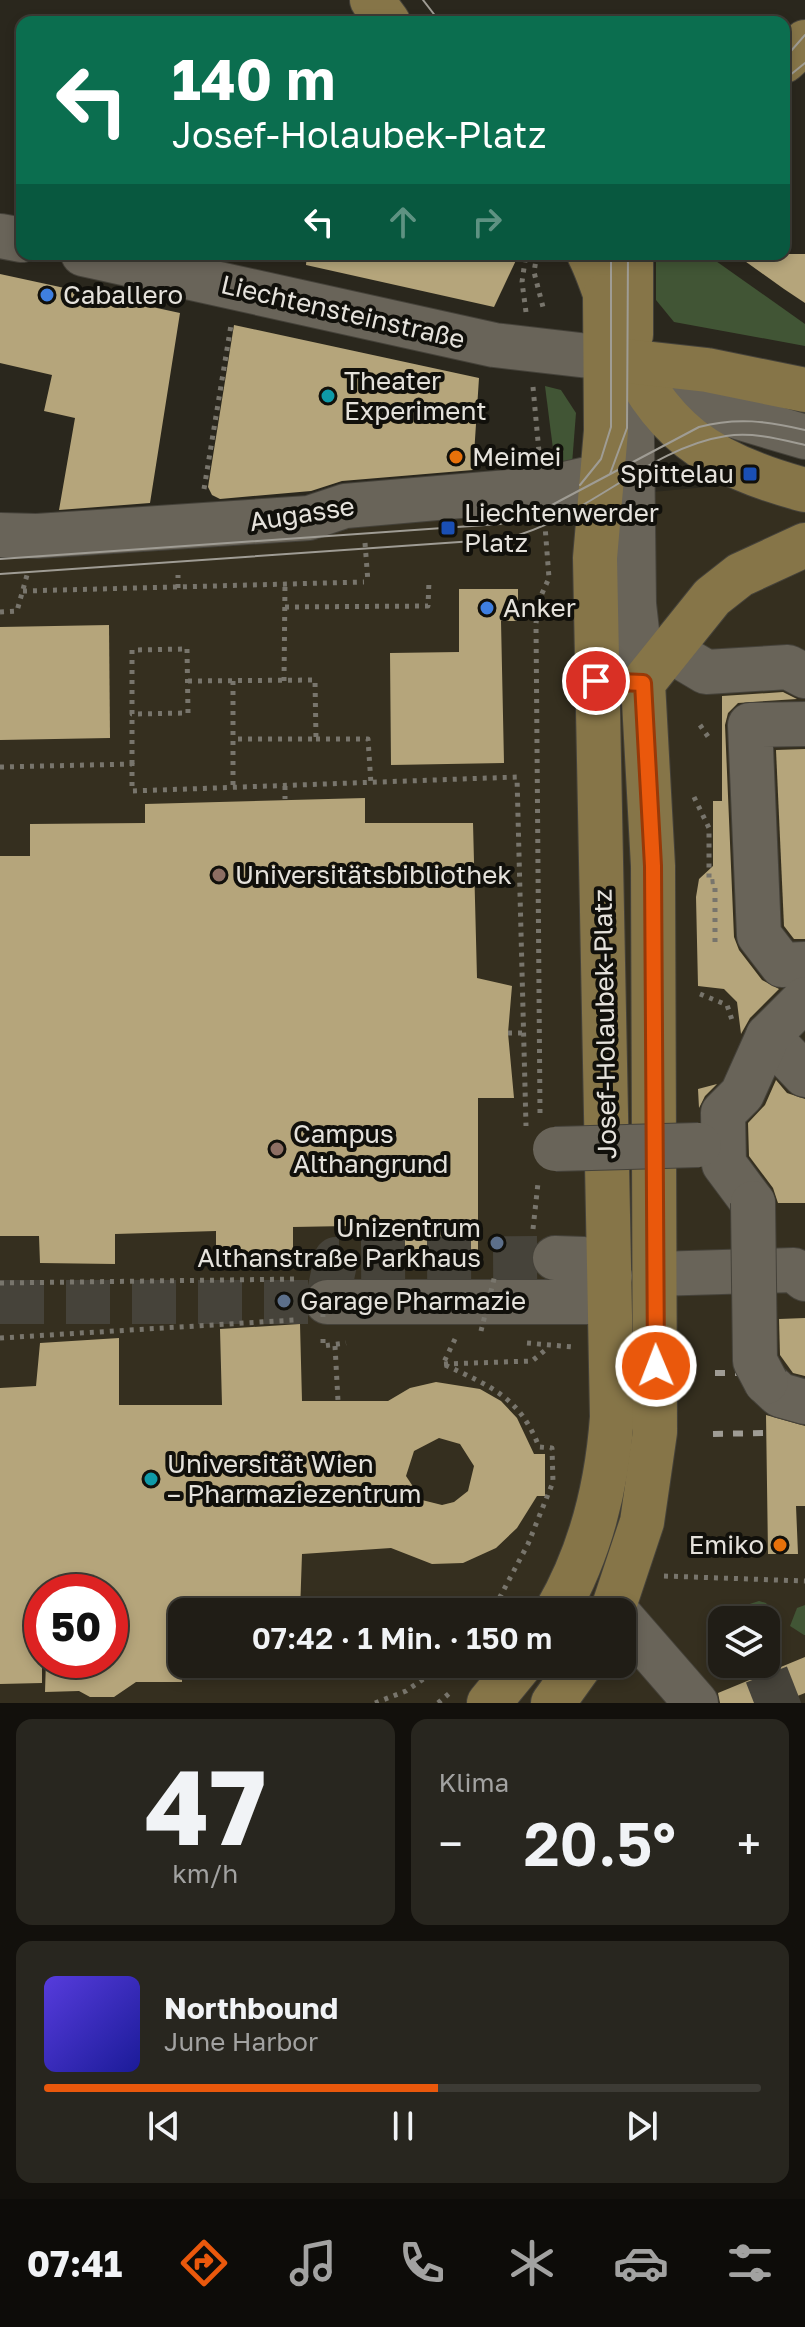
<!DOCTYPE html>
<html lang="de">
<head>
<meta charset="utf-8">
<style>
  body { margin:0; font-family:"Golos Text",sans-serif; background:#28261f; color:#f1f3f6; height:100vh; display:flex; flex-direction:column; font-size:30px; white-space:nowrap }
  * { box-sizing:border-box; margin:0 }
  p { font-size:26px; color:#a2a2a1 }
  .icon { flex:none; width:44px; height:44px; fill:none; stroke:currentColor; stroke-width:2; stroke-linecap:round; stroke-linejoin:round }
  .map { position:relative; height:1703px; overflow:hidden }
  .sheet { display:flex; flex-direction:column; gap:16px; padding:16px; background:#12100c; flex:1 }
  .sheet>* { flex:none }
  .banner { position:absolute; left:16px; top:16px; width:774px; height:244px; border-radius:16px; box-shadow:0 4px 12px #0003,0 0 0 2px #3d3b35; background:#0b6e4f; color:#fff; overflow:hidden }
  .buttons { position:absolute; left:708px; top:1606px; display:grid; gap:16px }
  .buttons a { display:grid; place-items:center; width:72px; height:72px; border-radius:16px; background:#201d16; box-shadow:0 4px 12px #0003,0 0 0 2px #3d3b35; font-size:40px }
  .speed { position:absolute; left:24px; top:1574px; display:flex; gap:16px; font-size:40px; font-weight:700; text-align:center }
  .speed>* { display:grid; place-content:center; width:104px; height:104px; border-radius:50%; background:#201d16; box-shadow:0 4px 12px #0003,0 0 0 2px #3d3b35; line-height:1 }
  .speed .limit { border:12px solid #d22; background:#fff; color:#111 }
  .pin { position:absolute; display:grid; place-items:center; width:68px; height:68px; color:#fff; margin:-34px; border:4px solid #fff; border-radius:50%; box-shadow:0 2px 8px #0007 }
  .me { position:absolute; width:88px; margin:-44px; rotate:359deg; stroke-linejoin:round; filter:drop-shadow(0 0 6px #0008) }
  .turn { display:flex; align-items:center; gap:28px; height:168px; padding:0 24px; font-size:36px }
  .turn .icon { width:104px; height:104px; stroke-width:2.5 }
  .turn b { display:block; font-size:56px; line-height:68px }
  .lanes { display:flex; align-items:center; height:76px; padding:0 24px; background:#0003; justify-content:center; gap:40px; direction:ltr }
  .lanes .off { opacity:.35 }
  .big { font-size:60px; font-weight:600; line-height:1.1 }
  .sheet .tile { flex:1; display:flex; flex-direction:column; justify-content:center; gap:12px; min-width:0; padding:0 28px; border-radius:16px; background:#28261f }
  .sheet .dial { align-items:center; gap:0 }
  .dial b { font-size:104px; line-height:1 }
  .song { display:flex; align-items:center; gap:24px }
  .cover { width:96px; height:96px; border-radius:12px; background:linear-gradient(135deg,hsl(250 70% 55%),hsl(240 70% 35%)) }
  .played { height:8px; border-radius:4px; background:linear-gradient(90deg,#ea580c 55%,#3d3b35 55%) }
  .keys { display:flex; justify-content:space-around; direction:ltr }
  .heat { display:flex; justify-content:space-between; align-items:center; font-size:44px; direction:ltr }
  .sheet .tiles { flex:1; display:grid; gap:16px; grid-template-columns:1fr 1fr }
  .tile:last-child { grid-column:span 2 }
  .trip { position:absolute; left:168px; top:1598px; width:468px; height:80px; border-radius:16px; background:#201d16; box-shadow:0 4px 12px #0003,0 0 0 2px #3d3b35; font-weight:600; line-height:80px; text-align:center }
  .menu { display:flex; height:128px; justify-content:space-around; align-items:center; background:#0d0c09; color:#a2a2a1 }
  .menu .icon { width:56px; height:56px }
  .menu .active { color:#ea580c }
  .menu b { font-size:36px; color:#f1f3f6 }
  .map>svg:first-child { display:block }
  .built { fill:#352f1f; fill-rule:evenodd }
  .green { fill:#415535 }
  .building { fill:#b5a57b; fill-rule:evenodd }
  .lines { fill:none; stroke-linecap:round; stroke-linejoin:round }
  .minor-tunnel { stroke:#46433a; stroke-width:44; stroke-dasharray:44 22; stroke-linecap:butt }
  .minor-casing { stroke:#45423a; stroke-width:46 }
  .major-casing { stroke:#45423a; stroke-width:46 }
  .path { stroke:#78756c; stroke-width:5; stroke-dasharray:4 6; stroke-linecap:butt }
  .minor { stroke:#696459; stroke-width:44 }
  .major { stroke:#867548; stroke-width:44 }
  .tram { stroke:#9f9c94; stroke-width:2 }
  .rail { stroke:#9f9c94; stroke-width:6; stroke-dasharray:10 10; stroke-linecap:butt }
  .minor-bridge-casing { stroke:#45423a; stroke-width:46; stroke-linecap:butt }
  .path-bridge { stroke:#78756c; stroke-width:5; stroke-dasharray:4 6; stroke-linecap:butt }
  .minor-bridge { stroke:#696459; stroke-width:44 }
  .route-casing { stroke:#983908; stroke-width:20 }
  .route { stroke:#ea580c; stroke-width:14 }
  .shop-dot { fill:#3f7fe0; stroke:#11100b; stroke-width:3 }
  .culture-dot { fill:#0f9aa8; stroke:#11100b; stroke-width:3 }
  .food-dot { fill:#e8710a; stroke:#11100b; stroke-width:3 }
  .transit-dot { fill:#1a4fb4; stroke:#11100b; stroke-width:3 }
  .education-dot { fill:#8d6e63; stroke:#11100b; stroke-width:3 }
  .service-dot { fill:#5c6f8a; stroke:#11100b; stroke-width:3 }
  .labels { text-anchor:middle; stroke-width:8; stroke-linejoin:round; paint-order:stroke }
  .poi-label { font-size:26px; fill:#e5e2dc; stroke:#11100b; text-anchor:start }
  .street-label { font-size:26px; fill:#e5e2dc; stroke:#11100b }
</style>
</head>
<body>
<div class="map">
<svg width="805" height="1703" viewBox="0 0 805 1703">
  <rect width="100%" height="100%" fill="#2a271d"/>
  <path class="built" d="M805,478V1703H0V547L44,548ZM42,1592H110V1660H42ZM182,1612H622V1664H182ZM722,1620H766V1664H722Z"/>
  <g class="green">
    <path d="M656,254H706L805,324V346L674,322L656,300Z"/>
    <path d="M545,386L561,390L576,413L572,464L567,468L553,449Z"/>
    <path d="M759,1601L766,1603L774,1614L771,1619L731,1620L734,1609Z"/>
    <path d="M805,1605V1635H804L790,1626L797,1608Z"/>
  </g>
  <g class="building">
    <path d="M307,254H519L494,307L306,265Z"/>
    <path d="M735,254H805V303L784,289Z"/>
    <path d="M0,274L180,313L150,503L59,510L75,418L44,411L52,375L0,363Z"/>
    <path d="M234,325L479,378L473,470L342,481L311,491L220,499L212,495L208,487Z"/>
    <path d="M459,589H518V621H501L504,763L391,765L390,653L459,652Z"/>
    <path d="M109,625L110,738L0,740V627Z"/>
    <path d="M783,692L797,699L738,703L728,713L725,725L734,937L739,950L762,980L779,989L750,1018L741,1034L737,1002L724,989L698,986L696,897L699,879L713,866V801H722V696Z"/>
    <path d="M805,749V939H794L784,926L776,750Z"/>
    <path d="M365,798V823H473L477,978L512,986L508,1033L514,1098H478V1259L403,1260L402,1225L293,1227V1257L216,1259V1231L115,1234V1264L40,1263L39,1236H0V856H30V824L145,823V804Z"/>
    <path d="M776,1080L787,1093L805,1099V1203H778L773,1188L749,1156L748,1123L765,1105Z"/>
    <path d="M717,1084L705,1096L699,1108L698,1089Z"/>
    <path d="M805,1318V1376L793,1373L780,1355L779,1319Z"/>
    <path d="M300,1324L302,1401H388L410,1388L436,1382L480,1389L501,1401L517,1418L534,1454H545V1496H537L517,1528L496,1548L463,1563L432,1564L391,1548L302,1554L300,1612H182V1682H136L114,1697H90L79,1691L45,1692L46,1660H110V1592H42V1683L0,1684V1388L36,1386L40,1343L119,1338V1405H222L220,1329ZM439,1438L460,1444L474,1466L468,1491L454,1502L442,1505L422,1500L406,1476L414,1451Z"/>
    <path d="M766,1415L805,1426V1506H796L798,1554H768Z"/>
    <path d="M805,1657V1693L780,1703H720L718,1693Z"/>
  </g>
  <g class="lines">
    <g class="minor-tunnel">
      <path d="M0,1302H327L336,1259L555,1258"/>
      <path d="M754,1703L805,1683"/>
    </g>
    <defs>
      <g id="minor">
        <path d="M0,236L22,240"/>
        <path d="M83,254L494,345L606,358"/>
        <path d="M631,361L714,410L805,437"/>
        <path d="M0,535L37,536L309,518L345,506L542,489L633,469"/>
        <path d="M669,650L706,672L788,667L805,676"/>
        <path d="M596,681L643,683L634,604L631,361"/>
        <path d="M805,724L750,725L759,935L782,965L805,964"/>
        <path d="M768,1036L805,1075"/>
        <path d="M753,1203L724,1164L723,1113L742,1094L768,1036L805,999"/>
        <path d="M655,1274L794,1270L805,1279"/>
        <path d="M327,1302H588L610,1276L584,1259L555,1258"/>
        <path d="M766,1382L780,1395L805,1402"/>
        <path d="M622,1618L696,1703"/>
      </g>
      <g id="major">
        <path d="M372,0L388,22"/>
        <path d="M784,61L805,42"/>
        <path d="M589,254C602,280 609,308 619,335C656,430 711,465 805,490"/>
        <path d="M631,254V335"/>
        <path d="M608,359L707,370L805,390"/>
        <path d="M556,1612C591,1552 607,1486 612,1417L595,558L606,431L605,296"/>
        <path d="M612,1612L642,1522L655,1432L653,866L643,683L712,597L740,575L805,545"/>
        <path d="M489,1703L521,1664"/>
        <path d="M553,1703L581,1664"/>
      </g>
    </defs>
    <use href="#minor" class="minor-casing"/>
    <use href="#major" class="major-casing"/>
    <g class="path">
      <path d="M537,254L534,272L544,311"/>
      <path d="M526,312L522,282L526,254"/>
      <path d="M533,387L539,452"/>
      <path d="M204,489L231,325"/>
      <path d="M365,543L368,582"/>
      <path d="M178,588V575"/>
      <path d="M23,591L364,582"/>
      <path d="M285,607L428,606L429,581"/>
      <path d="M0,612L17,611L27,575"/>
      <path d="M187,649L188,713L132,714V650Z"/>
      <path d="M188,681L315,680L316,739H234"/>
      <path d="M233,681V787"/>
      <path d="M284,681L285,584"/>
      <path d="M700,725L711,741"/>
      <path d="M316,739H368L371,784"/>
      <path d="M132,764V714"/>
      <path d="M0,767L132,764V791L517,777L526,1126"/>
      <path d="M285,786V799"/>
      <path d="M694,797L709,828V882L720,881"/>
      <path d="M715,942V882"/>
      <path d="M700,994L727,1005L733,1023"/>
      <path d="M508,1033H524"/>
      <path d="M540,1113L536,623L540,598L549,578L545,526"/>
      <path d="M533,1229L538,1183"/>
      <path d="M0,1283L299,1279"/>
      <path d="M0,1338L294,1320"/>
      <path d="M323,1339V1346L346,1343"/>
      <path d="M455,1339L443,1364C490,1386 520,1397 539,1447L552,1448L553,1482L528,1544L492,1612"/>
      <path d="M527,1343L573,1347"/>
      <path d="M335,1346L338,1401"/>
      <path d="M444,1364L532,1361L549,1347"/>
      <path d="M664,1576L805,1581"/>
      <path d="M375,1703L406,1691L445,1664"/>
      <path d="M438,1703L452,1691"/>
    </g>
    <use href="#minor" class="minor"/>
    <use href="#major" class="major"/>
    <g class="tram">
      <path d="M423,0L440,22"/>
      <path d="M784,59L805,35"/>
      <path d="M784,80L805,63"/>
      <path d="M610,474L627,428L628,254"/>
      <path d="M580,485L601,459L611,427V254"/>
      <path d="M0,559L500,524L550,506L699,427C736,417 768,421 805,430"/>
      <path d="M0,574L503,539C583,522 647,448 726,436C753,432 779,439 805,445"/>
    </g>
    <g class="rail">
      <path d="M715,1373H766"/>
      <path d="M713,1434L766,1433"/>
    </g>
    <defs>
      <g id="minor-bridge">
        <path d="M555,1149L699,1145"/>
        <path d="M753,1203L755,1361L766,1382"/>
      </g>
    </defs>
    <use href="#minor-bridge" class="minor-bridge-casing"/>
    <g class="path-bridge">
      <path d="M322,1293L323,1318"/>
      <path d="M481,1331L495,1275"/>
    </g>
    <use href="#minor-bridge" class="minor-bridge"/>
  </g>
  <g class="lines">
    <defs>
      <path id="route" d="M596,681L643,683L653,866L656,1366"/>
    </defs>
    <use href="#route" class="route-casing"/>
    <use href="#route" class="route"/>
  </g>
  <g class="shop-dot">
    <circle cx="47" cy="295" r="8"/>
    <circle cx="487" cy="608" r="8"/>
  </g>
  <g class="culture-dot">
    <circle cx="328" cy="396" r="8"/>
    <circle cx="151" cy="1479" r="8"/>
  </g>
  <g class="food-dot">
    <circle cx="456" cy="457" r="8"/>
    <circle cx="780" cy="1545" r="8"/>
  </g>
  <g class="transit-dot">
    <rect x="742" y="466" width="16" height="16" rx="4"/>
    <rect x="440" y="520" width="16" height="16" rx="4"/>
  </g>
  <g class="education-dot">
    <circle cx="219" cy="875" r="8"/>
    <circle cx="277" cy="1149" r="8"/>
  </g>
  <g class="service-dot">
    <circle cx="497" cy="1243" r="8"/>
    <circle cx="284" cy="1301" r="8"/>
  </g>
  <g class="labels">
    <g class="poi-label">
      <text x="63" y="304">Caballero</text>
      <text x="344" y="390">Theater<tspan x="344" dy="30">Experiment</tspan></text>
      <text x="472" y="466">Meimei</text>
      <text x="734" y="483" text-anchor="end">Spittelau</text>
      <text x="464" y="522">Liechtenwerder<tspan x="464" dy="30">Platz</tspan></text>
      <text x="503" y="617">Anker</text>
      <text x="235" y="884">Universitätsbibliothek</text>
      <text x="293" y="1143">Campus<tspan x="293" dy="30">Althangrund</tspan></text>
      <text x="481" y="1237" text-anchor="end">Unizentrum<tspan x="481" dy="30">Althanstraße Parkhaus</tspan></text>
      <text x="300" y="1310">Garage Pharmazie</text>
      <text x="167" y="1473">Universität Wien<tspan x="167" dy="30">– Pharmaziezentrum</tspan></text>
      <text x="764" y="1554" text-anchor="end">Emiko</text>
    </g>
    <g class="street-label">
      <text transform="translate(343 312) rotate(13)" y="9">Liechtensteinstraße</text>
      <text transform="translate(302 514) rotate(-9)" y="9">Augasse</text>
      <text transform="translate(605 1024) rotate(-91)" y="9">Josef-Holaubek-Platz</text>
    </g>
  </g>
</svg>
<div class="buttons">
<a><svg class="icon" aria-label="layers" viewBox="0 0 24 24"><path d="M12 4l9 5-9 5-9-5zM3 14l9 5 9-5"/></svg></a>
</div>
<div class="speed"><div class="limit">50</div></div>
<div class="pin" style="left:596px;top:681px;background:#d93025"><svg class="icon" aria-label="arrive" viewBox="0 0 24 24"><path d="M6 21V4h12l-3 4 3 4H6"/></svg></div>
<svg class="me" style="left:656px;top:1366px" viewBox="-20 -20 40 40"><circle r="17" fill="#ea580c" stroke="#fff" stroke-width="3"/><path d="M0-11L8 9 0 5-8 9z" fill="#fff"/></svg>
<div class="trip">07:42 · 1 Min. · 150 m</div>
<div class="banner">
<div class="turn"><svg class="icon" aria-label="left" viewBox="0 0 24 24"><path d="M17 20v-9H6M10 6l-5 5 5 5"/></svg><div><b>140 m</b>Josef-Holaubek-Platz</div></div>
<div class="lanes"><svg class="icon" aria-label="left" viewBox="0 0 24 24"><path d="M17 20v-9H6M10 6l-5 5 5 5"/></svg><svg class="icon off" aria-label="ahead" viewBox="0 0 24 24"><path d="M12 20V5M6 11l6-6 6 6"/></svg><svg class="icon off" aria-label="right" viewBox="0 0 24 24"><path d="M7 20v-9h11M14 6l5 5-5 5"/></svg></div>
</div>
</div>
<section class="sheet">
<div class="tiles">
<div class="tile dial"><b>47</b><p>km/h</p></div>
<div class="tile"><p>Klima</p>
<div class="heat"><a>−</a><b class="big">20.5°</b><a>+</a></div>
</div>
<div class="tile">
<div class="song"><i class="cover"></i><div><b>Northbound</b><p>June Harbor</p></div></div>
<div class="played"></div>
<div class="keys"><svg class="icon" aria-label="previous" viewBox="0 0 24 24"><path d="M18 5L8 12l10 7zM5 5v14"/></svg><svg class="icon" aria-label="pause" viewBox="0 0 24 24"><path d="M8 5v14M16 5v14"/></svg><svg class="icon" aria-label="next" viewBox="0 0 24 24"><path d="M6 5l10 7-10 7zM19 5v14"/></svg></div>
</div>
</div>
</section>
<nav class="menu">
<b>07:41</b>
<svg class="icon active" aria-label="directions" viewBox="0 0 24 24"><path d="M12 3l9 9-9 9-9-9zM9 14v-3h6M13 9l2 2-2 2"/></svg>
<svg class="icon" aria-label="music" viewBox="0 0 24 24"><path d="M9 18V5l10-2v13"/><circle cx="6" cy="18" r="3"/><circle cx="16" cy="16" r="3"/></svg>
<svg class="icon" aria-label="phone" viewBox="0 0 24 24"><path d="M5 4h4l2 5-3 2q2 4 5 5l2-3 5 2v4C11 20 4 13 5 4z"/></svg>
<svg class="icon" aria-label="climate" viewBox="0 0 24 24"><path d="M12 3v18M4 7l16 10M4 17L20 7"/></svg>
<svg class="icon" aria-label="car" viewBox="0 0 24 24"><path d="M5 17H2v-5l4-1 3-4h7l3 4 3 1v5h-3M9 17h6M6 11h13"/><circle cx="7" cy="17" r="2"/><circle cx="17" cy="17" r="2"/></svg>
<svg class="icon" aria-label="filters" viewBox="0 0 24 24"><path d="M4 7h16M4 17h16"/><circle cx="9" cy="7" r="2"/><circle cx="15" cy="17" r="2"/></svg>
</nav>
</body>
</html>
